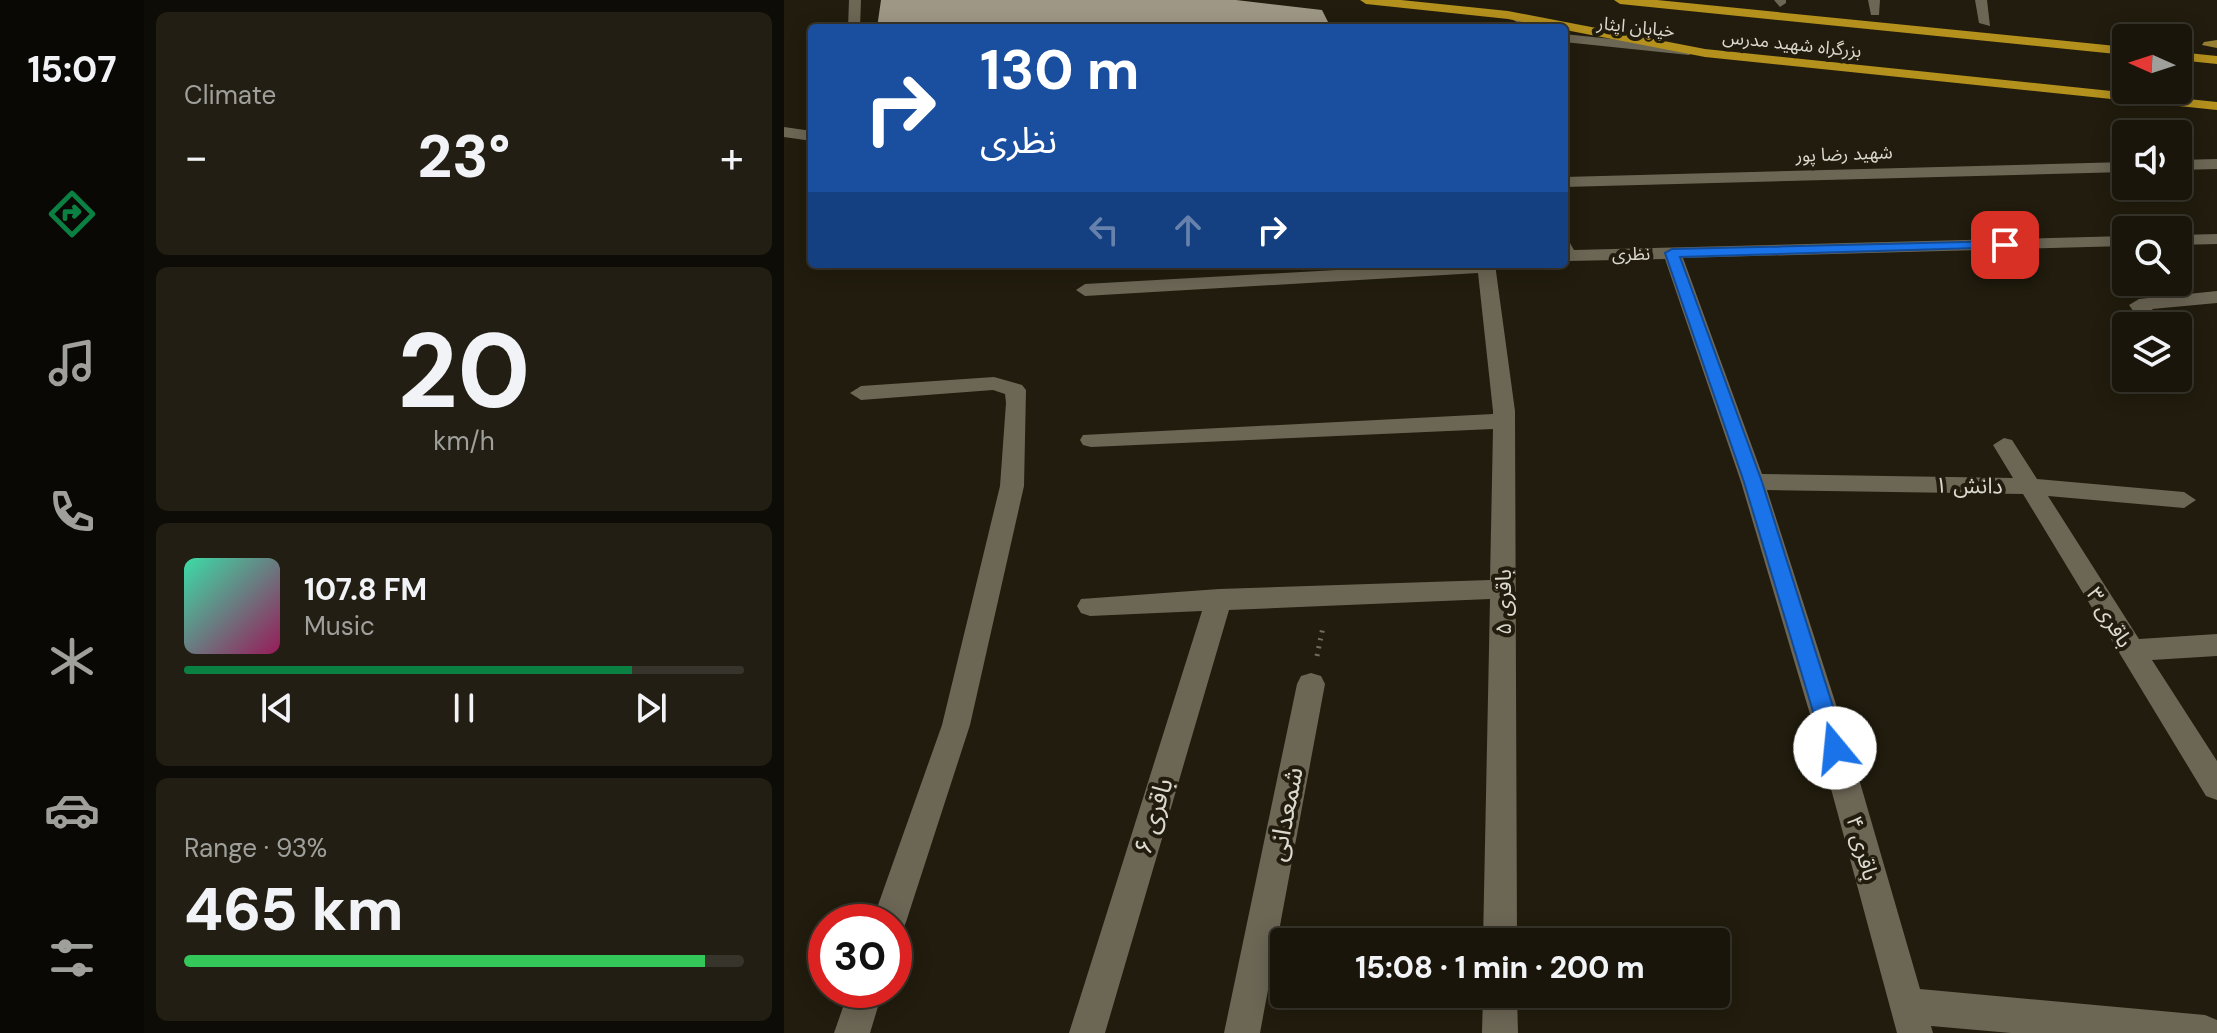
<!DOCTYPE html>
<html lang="en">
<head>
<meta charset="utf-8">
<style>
  body { margin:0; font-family:"DM Sans","Noto Sans Arabic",sans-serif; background:#221e13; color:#f1f3f6; height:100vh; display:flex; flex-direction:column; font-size:30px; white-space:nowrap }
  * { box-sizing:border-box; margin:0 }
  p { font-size:26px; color:#9f9f9c }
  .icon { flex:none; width:44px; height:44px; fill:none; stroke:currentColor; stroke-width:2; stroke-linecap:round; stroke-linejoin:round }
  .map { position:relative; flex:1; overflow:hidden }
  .drawer { display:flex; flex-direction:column; gap:12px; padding:12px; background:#0e0c06; width:640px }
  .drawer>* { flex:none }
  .hud { position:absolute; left:24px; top:24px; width:760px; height:244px; border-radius:8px; box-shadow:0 4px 20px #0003,0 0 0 2px #37342b; background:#1a4fa0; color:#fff; overflow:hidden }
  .needle { width:52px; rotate:273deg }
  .tools { position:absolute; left:1328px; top:24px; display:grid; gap:16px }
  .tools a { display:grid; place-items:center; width:80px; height:80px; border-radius:8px; background:#19150a; box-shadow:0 4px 20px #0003,0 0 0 2px #37342b; font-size:40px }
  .speed { position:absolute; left:24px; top:904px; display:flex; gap:16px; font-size:40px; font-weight:700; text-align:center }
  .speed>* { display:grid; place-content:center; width:104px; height:104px; border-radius:50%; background:#19150a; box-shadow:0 4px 20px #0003,0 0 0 2px #37342b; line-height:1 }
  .speed .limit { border:12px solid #d22; background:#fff; color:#111 }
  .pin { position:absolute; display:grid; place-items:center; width:68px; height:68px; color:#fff; margin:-34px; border-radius:16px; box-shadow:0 4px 12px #0006 }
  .me { position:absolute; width:88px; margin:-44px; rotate:343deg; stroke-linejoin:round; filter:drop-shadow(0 0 6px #0008) }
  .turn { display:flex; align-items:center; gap:28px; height:168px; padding:0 40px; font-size:36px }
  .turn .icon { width:104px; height:104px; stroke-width:2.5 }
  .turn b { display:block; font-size:56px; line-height:68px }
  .lanes { display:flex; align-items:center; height:76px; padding:0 40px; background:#0003; justify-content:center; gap:40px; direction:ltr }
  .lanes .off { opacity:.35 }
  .big { font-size:60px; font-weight:800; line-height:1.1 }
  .drawer .card { flex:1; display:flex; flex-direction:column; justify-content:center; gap:12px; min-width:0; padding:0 28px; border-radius:12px; background:#221e13 }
  .drawer .dial { align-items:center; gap:0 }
  .dial b { font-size:104px; line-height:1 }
  .song { display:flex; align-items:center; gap:24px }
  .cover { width:96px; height:96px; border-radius:12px; background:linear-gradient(135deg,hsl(160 70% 55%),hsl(330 70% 35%)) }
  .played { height:8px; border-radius:4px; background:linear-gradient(90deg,#0b8043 80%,#37342b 80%) }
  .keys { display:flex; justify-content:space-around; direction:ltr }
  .heat { display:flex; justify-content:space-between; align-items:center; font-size:44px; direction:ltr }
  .charge { height:12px; border-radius:6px; background:linear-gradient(90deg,#34c759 93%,#37342b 0) }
  .trip { position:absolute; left:486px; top:928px; width:460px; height:80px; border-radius:8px; background:#19150a; box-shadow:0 4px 20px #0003,0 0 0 2px #37342b; font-weight:800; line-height:80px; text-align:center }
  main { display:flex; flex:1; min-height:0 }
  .tabs { display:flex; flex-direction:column; width:144px; justify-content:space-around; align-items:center; background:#0a0804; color:#9f9f9c }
  .tabs .icon { width:56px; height:56px }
  .tabs .current { color:#0b8043 }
  .tabs b { font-size:36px; color:#f1f3f6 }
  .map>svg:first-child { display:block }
  .building { fill:#9e9785 }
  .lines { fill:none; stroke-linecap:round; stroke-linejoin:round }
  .path { stroke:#706c5f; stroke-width:5; stroke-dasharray:2 6; stroke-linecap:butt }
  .minor { fill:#6c6655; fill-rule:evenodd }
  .major { fill:#977f33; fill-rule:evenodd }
  .highway { fill:#b4901d; fill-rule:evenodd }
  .route { fill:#1a73e8; stroke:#114b97; stroke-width:2 }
  .labels { text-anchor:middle; stroke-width:8; stroke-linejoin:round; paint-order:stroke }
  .far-street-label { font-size:18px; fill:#dbd8ce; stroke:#211c0d }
  .street-label { font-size:22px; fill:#dbd8ce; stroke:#211c0d }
  .near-street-label { font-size:26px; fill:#dbd8ce; stroke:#211c0d }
</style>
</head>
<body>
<main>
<nav class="tabs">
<b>15:07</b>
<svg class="icon current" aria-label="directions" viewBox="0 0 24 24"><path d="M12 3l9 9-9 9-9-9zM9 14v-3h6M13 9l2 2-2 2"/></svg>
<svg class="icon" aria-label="music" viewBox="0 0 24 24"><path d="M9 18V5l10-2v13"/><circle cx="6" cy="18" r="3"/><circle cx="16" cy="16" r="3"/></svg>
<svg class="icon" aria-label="phone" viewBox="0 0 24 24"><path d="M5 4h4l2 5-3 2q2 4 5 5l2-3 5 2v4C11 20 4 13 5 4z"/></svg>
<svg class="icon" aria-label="climate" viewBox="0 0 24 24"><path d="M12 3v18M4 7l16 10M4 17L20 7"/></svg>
<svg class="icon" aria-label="car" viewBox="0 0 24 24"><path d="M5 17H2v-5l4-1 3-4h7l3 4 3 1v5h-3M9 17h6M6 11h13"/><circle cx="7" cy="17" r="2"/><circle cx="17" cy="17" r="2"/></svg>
<svg class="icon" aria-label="filters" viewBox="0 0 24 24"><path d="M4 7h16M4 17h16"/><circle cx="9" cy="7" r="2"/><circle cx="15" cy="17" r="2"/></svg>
</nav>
<section class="drawer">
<div class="card"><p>Climate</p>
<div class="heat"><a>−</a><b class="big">23°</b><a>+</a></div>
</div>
<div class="card dial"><b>20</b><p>km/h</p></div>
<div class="card">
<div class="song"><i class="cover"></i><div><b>107.8 FM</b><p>Music</p></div></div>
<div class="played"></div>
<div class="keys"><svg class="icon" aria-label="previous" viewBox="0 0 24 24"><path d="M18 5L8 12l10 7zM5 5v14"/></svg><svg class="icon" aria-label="pause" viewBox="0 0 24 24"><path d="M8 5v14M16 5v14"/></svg><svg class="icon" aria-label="next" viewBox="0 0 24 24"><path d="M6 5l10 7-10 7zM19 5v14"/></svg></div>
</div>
<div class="card"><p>Range · 93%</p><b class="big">465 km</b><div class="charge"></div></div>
</section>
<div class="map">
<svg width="1433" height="1033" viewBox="0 0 1433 1033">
  <rect width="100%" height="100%" fill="#211c0d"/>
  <path class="building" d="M97,0H452L538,10L547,28H93Z"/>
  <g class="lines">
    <path class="path" d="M533,656L539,627"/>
    <g class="minor">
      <path d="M65,0H77L76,28H64Z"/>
      <path d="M990,0H1002V3L996,7Z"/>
      <path d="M1084,0H1096L1095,15H1087Z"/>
      <path d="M1191,0H1203L1206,26L1195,23Z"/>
      <path d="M729,14H737L760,28H744L729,20Z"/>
      <path d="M780,34L905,47L912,51L905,55L780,42Z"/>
      <path d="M0,127L28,131V141L0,137Z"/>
      <path d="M1433,159V169L1394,170V160Z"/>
      <path d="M1342,162V172L780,187V177Z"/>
      <path d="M1433,234V244L1394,245V235Z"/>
      <path d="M1342,236V246L899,258L978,474L1229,478L1209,445L1220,438L1228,440L1253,479L1400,492L1412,500L1400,508L1264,496L1355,639L1433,634V656L1368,660L1433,761V800L1422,796L1239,494L983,490L1066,748L1136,989L1421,1015L1433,1020V1033H1227L1147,1026L1149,1033H1113L1036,748L957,482L881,259L784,261L780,260V242L786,243L790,250Z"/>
      <path d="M659,264H711L731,411L733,942H699L706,599L445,610L321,1033H285L418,611L306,616L297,613L293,606L297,599L435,589L706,580L709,429L307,447L299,445L296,440L299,435L709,414V411L694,273L301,296L292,290L301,284Z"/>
      <path d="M1433,291V303L1368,309L1380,326H1360L1345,305L1355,299Z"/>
      <path d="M210,377L238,385L242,390L240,486L186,725L122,922L117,934L110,936V922H88L158,725L216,486L222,403L221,394L209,390L77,400L66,393L77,386Z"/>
      <path d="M527,673L537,676L541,684L476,1033H440L513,684L517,676Z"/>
      <path d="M65,990H99L86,1033H50Z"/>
      <path d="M699,994H733L734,1033H698Z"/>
    </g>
    <path class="major" d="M1433,40V48L1418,45L1420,42Z"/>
    <g class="highway">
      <path d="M576,0H617L724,11L921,49L1433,102V110L921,57L724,19L582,4Z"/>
      <path d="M830,0H873L1342,47V55L836,4Z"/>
      <path d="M1394,52L1433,56V64L1394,60Z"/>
    </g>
  </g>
  <path class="route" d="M1221,241L1228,245L1226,247L896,257L978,482L1062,748L1059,755L1051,757L1043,755L1040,748L960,482L881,253L888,249Z"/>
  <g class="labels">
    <g class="far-street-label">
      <text transform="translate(852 27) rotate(6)" y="6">خیابان ایثار</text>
      <text transform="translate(1008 44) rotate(6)" y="6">بزرگراه شهید مدرس</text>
      <text transform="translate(1060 154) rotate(-2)" y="6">شهید رضا پور</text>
      <text transform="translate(847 254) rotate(-1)" y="6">نظری</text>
    </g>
    <g class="street-label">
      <text transform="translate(1185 485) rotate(1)" y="8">دانش ۱</text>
      <text transform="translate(719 602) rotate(-90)" y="8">باقری ۵</text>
      <text transform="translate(1326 617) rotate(58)" y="8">باقری ۳</text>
      <text transform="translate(1079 848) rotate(74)" y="8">باقری ۴</text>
    </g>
    <g class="near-street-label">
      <text transform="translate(501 814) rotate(-79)" y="9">شمعدانی</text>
      <text transform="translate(369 816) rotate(-73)" y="9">باقری ۶</text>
    </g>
  </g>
</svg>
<div class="tools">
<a><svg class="needle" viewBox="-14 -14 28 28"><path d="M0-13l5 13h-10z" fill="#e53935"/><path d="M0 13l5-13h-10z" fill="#9f9f9c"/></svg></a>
<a><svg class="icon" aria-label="sound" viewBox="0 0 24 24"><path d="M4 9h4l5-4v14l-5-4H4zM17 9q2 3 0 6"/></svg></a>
<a><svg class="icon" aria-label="search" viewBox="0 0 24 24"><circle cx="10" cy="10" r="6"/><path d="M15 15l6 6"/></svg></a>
<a><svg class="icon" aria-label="layers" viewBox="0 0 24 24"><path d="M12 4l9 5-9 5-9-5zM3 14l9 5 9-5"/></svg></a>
</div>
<div class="speed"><div class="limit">30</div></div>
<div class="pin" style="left:1221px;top:245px;background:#d93025"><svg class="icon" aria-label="arrive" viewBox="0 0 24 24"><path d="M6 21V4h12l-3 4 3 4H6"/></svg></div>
<svg class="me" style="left:1051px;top:748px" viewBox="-20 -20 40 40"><circle r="19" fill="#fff"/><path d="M0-13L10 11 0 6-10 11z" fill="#1a73e8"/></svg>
<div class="trip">15:08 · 1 min · 200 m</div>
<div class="hud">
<div class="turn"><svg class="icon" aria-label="right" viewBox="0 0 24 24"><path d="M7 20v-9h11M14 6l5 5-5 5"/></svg><div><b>130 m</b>نظری</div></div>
<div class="lanes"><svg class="icon off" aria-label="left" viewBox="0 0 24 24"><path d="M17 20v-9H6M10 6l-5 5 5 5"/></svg><svg class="icon off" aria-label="ahead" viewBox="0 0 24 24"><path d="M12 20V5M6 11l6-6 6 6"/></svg><svg class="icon" aria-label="right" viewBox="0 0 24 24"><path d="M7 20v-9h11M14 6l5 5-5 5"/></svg></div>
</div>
</div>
</main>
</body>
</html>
